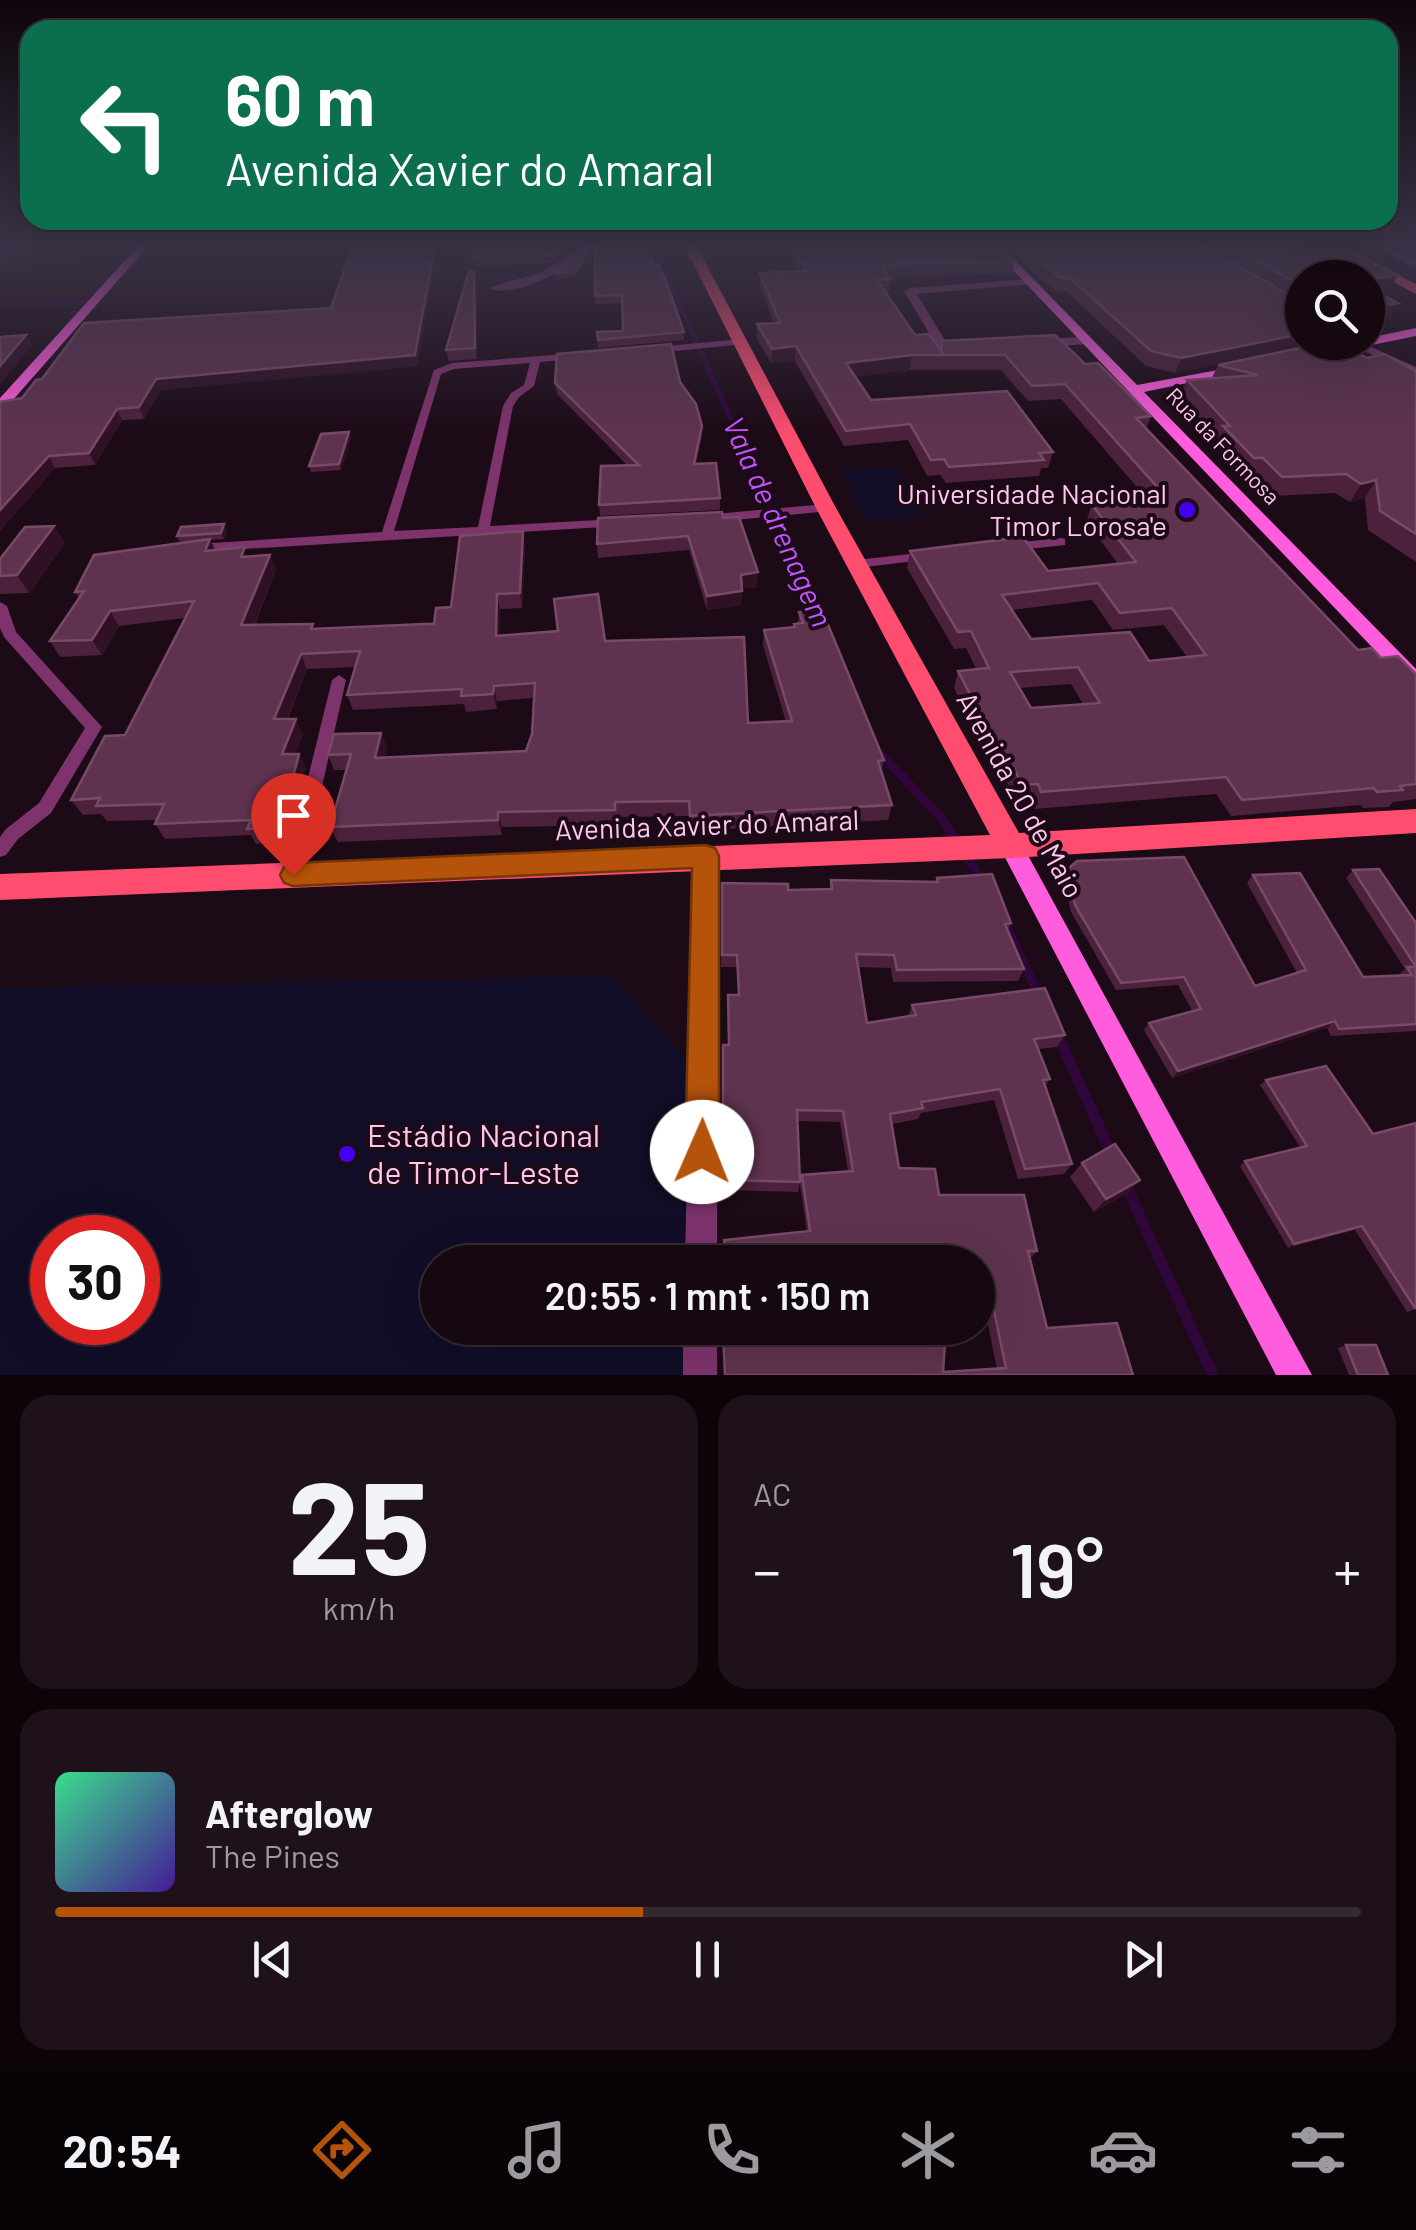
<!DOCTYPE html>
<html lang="id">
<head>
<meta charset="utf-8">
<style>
  body { margin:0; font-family:Barlow,sans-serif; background:#1e1119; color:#f1f3f6; height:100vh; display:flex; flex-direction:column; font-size:38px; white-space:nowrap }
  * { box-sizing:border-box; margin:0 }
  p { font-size:32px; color:#9d9a9f }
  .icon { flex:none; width:55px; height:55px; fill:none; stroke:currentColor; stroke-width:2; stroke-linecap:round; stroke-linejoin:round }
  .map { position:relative; height:1375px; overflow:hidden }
  .side { display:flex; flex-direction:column; gap:20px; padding:20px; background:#0c0409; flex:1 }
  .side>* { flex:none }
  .guide { position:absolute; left:20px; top:20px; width:1378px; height:210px; border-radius:30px; box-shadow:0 10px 40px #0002,0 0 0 2px #342930; background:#0b6e4f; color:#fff; overflow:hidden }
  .tools { position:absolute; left:1285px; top:260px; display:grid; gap:20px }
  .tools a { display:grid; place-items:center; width:100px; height:100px; border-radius:50%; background:#150810; box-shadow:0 10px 40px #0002,0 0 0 2px #342930; font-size:50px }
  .speed { position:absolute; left:30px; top:1215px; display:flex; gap:20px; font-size:50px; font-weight:700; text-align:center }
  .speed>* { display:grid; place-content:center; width:130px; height:130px; border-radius:50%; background:#150810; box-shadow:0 10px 40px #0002,0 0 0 2px #342930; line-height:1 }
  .speed .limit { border:15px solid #d22; background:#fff; color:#111 }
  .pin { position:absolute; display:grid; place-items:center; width:85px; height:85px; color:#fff; margin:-102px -42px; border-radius:50% 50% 50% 0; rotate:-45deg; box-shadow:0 0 10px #0007 }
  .pin .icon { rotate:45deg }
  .me { position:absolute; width:110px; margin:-55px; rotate:1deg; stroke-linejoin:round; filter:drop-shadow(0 0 8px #0008) }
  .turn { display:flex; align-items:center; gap:35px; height:210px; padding:0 40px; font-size:45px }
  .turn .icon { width:130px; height:130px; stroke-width:2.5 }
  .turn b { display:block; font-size:70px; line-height:85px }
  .big { font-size:75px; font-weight:600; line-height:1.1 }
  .side .widget { flex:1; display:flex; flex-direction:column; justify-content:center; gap:15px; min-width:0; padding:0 35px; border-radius:30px; background:#1e1119 }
  .side .dial { align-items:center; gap:0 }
  .dial b { font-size:130px; line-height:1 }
  .song { display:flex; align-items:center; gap:30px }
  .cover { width:120px; height:120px; border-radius:15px; background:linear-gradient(135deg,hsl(150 70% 55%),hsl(260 70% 35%)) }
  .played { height:10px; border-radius:5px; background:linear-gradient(90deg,#b45309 45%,#342930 45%) }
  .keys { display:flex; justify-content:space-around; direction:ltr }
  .heat { display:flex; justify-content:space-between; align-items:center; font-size:55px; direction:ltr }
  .side .tiles { flex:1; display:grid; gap:20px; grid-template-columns:1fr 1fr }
  .widget:last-child { grid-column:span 2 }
  .trip { position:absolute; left:420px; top:1245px; width:575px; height:100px; border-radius:50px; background:#150810; box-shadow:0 10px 40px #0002,0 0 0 2px #342930; font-weight:600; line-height:100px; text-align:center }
  .dock { display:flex; height:160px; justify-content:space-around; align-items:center; background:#080306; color:#9d9a9f }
  .dock .icon { width:70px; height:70px }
  .dock .on { color:#b45309 }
  .dock b { font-size:45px; color:#f1f3f6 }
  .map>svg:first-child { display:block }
  .green { fill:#110d27; fill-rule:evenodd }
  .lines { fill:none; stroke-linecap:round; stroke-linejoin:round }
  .stream-far3 { stroke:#30063a; stroke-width:5 }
  .stream-far2 { stroke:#30063a; stroke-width:8 }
  .stream-far1 { stroke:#30063a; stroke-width:9 }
  .stream { stroke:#30063a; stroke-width:11 }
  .lane { fill:#7e336d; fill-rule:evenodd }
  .street { fill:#7e336d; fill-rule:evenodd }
  .secondary { fill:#ff5ddd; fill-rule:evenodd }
  .primary { fill:#ff4d6f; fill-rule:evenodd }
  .wall { fill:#4c213b; fill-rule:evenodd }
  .shaded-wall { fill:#301124 }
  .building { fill:#5f334f; stroke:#784a68; stroke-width:2.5; fill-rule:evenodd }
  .route { fill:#b45309; stroke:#753606; stroke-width:2.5 }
  .poi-dot { fill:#4400f1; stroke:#1c0a16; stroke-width:4 }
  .labels { text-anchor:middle; stroke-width:8; stroke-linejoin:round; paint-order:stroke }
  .far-street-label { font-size:22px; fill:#ffc6ee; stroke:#1c0a16 }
  .poi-label { font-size:28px; fill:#ffc6ee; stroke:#1c0a16; text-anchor:end }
  .street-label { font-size:28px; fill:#ffc6ee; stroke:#1c0a16 }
  .water-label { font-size:30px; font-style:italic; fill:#c254ff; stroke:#1c0a16 }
  .near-poi-label { font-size:32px; fill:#ffc6ee; stroke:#1c0a16; text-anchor:start }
</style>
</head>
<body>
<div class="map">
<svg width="1416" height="1375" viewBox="0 0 1416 1375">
  <rect width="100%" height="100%" fill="#1c0a16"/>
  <g class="green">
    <path d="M895,467L923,516L866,521L842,471Z"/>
    <path d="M613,976L697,1071L691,1262H438V1328H689L688,1375H0V988ZM52,1238H138V1322H52Z"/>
  </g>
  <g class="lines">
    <g class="stream-far3">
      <path d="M653,245L787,544"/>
      <path d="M0,305L92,302"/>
    </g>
    <path class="stream-far2" d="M786,542L821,619"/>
    <g class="stream-far1">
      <path d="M882,755L942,819L957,842"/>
      <path d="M965,854L981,880"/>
      <path d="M1005,923L1039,996"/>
    </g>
    <g class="stream">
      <path d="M1058,1036L1112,1155"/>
      <path d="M1126,1186L1213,1375"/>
    </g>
    <g class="lane">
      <path d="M1373,245H1383L1416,261V264L1410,265Z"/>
      <path d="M741,339L746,342L744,344L656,353L651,350L656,347Z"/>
      <path d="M1352,342H1360L1416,367V374L1353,346Z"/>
      <path d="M578,353L583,356L581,358L540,362L534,386L519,397L513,406L490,526L616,519L620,520V526L196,552L190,548L196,544L382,532L434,370L452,363ZM530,363L524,385L511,393L503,406L478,527L394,531L441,374L454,369Z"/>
      <path d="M826,504L832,508L830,511L704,523L698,519L704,515Z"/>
      <path d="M1061,538L1065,539V545L1010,551L1004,547L1010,543Z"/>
      <path d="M927,552L933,556L932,559L857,568L851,564L857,560Z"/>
      <path d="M0,602L7,606L16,632L102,727L51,813L18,839L6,855L0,857V837L6,829L39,803L85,728L4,637L0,628Z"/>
      <path d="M339,675L346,680L302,875L299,880L293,883L287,880L284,875L332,680Z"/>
    </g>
    <g class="street">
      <path d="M585,245H597C576,264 516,301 488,288L542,272Z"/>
      <path d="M1030,279L1034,280V284L917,294L946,342L968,344V350L938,348L904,291L910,288Z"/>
      <path d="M1086,337L1090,338V344L1038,347L1032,343L1038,339Z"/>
      <path d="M706,846L714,849L718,856L717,1262H685L694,856L698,849Z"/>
      <rect x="683" y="1328" width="34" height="47"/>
    </g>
    <g class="secondary">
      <path d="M139,245H149L5,409L0,410V398Z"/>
      <path d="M989,245H1000L1137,385L1245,365V371L1144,392L1416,669V688L1409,686Z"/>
      <path d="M1416,328V336L1318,356L1312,352L1345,342H1368V338Z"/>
      <path d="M1011,836L1019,839L1312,1375H1276L999,846L1003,839Z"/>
    </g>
    <g class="primary">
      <path d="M684,245H696L836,508L1019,833L1416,809V833L1011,858L0,900V874L990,835L816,508Z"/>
      <path d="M1322,245H1338L1416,284V294Z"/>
    </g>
  </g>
  <g class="wall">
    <path d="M353,245H429L427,250L436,259L417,366L161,390L144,419L122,420L95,465L55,468L0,531L22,398L42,379L331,308Z"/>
    <path d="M468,245H578L549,263L474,266V256H468Z"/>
    <path d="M595,245L684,332V340L598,348L597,332L623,331L622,303L595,304Z"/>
    <path d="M785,245H1000L1015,261L1012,274L895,277L894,280H890L888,293H886L915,335L940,349L941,341L1085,364L1151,416L1146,429L1358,650L1381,658L1416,674V799L1393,802L1389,807L1363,808L1361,805L1231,816L1216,794L1034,809L1031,801L1015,802L1007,783H1001L954,688L958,671L976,669L966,648L954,649L907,568L910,551L1048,571L1118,564L1086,521L1092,505L1148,500L1061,399L1028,401L1001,370H910L855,376L871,400L1053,452L1048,468H1041L1039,476L946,483L940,475L927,476L908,440L844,446L795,361L771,363L757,339V324L774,323L760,286V273L799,271ZM1092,600L1113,630L1164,625L1187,657L1149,661L1031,639L1012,610ZM1071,684L1083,704L1031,708L1019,688Z"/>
    <path d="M1004,245H1338L1391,289L1376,291L1398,303L1391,317L1368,321V278H1302V342H1306L1304,346L1175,373L1146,366L1066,291L1056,292Z"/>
    <path d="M587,252L588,257L575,277L555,278V273Z"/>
    <path d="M474,272L476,282L477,359L449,361L446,350Z"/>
    <path d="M1367,358L1416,371V562L1368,530L1365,498L1350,502L1335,493L1273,496L1254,476H1245L1215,444L1217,438L1180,398L1187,380L1212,378L1218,365Z"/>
    <path d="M680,382L702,426V437L696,464L720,498V510L600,516L599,505L628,466L557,394L555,383Z"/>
    <path d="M349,432L351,438L341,470L311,472L309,466Z"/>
    <path d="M723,518L757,587L742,589L741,605L707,610L689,550L598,558L597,544Z"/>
    <path d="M224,524L227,530L224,539L210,540L215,550L249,556L276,570L255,625L315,628L434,624L451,607L525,546L522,608L500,609L499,636L605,641L748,723L786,722L763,645L764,630L794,628V624H798L799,612L884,760L881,773L892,805L888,820L690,831L689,816L617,817V825L502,827V835L338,842L330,827L347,770H334L328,755L381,733L387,748L385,757L526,751L532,734L534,698L497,701V709L466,712L464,704L353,710L347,695L356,667L307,669L288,719L303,734L295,754H299L306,769L288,842L256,844L251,835L165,839L155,824L156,820L107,821L101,814L83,815L71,800L125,735L185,618L119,626L102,655L60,657L50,641L79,598L75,592L207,540L180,542L177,536Z"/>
    <path d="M54,526L65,544L29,593L0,594V559Z"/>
    <path d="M1067,870L1255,986L1297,973L1247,883L1253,875L1363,977L1399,975L1405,969L1346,878L1353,870L1416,923V1031L1331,1036L1327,1028L1172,1078L1144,1030L1149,1023L1193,1012L1178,985L1116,990L1071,912L1063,878Z"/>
    <path d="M937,878L1011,923L1008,930L1024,969L1018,981L893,982L891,968L858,967L867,1023L908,1016L912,1005L1065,1035L1057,1047L1038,1049L1050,1079L1045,1086L1072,1164L1064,1174L1018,1179L994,1100L921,1113L918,1119L892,1124L899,1168L939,1195L1037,1251L1030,1259L1047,1328L1133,1375H725L784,1336L823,1334V1328H946L943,1372L997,1369L979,1281H978V1262H725L724,1240L807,1232L800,1185L802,1175L848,1171L840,1122L798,1121L800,1182L798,1192L727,1190L728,1120H723V1045H729L738,995L737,967H721L722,883L788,890L829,889L831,880L935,882Z"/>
    <path d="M1266,1080L1373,1134L1416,1123V1309L1407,1312L1355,1230L1288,1248L1240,1166L1245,1161L1300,1147L1260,1085Z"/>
    <path d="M1082,1163L1140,1180L1127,1193L1094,1212L1070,1177Z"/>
    <path d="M1346,1345L1388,1375H1349L1338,1348Z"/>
  </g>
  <g class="shaded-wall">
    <path d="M2,245H17L0,260V246Z"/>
    <path d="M566,245H578L549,263L548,256Z"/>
    <path d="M434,250L436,259L417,366L161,390L144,419L139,407L156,379L415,355Z"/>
    <path d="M587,252L588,257L575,277V272Z"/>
    <path d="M474,272L476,282L477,359L475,348Z"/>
    <path d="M1398,275L1391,289L1368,293V280Z"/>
    <path d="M1398,303L1391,317L1368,321V308Z"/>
    <path d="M1302,324V342H1306L1304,346L1175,373L1181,358Z"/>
    <path d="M26,335L32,346L0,384V366Z"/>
    <path d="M796,346L795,361L771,363L772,349Z"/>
    <path d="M912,355L910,370L844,378L846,363Z"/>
    <path d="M117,409L122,420L95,465L89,453Z"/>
    <path d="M702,426V437L694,475V464Z"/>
    <path d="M349,432L351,438L341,470L339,464Z"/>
    <path d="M49,456L55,468L0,531V510Z"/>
    <path d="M1376,480L1365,498L1350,502L1361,484Z"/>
    <path d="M224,524L227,530L224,539L221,533Z"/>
    <path d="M54,526L65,544L29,593L17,575Z"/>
    <path d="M523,531L525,546L522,608L520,593Z"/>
    <path d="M210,539L217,554L205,551Z"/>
    <path d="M270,555L276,570L248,641L241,625Z"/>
    <path d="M758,572L757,587L740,590L741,575Z"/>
    <path d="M742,591L741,605L707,610V596Z"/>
    <path d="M497,594L500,609L499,652L496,636Z"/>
    <path d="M110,611L119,626L102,655L92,640Z"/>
    <path d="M301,654L307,669L281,735L274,719Z"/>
    <path d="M494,686L497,701V709L493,694Z"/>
    <path d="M296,719L303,734L290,769L282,754Z"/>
    <path d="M381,733L387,748L381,773L375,758Z"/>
    <path d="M299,754L306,769L288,842L280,828Z"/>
    <path d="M498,812L502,827V835L498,820Z"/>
    <path d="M1335,1021L1327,1028L1172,1078L1178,1071Z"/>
    <path d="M1140,1180L1127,1193L1094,1212L1106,1199Z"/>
    <path d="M1362,1226L1355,1230L1288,1248L1294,1244Z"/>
  </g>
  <g class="building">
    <path d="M353,245H423L421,250H434L415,355L156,379L139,407L117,409L89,453L49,456L0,510V402L22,398L36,380L42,379L84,323L331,308Z"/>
    <path d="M468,245H566L548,256L473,258L476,249H467Z"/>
    <path d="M595,245H645L654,266L658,265L666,281L684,332L598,340L597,332L623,331L622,295L595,296Z"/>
    <path d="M793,245H1000L1015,261L894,264L896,266L882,267L890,279L877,280L915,335L929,334L942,352L941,341L1055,335L1085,364L1098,363L1151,416L1136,418L1358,650L1372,648L1381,658L1398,656L1416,674V784L1400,786L1403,790L1377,792L1374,788L1242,800L1226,777L1041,792L1038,784L1022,785L1013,766H1007L958,671L989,668L971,631L958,632L910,551L1023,537L1048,571L1136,562L1092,505L1167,498L1065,384L1032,386L1005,355H912L846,363L871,400L1007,391L1053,452L1039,453L1044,460L949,467L944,459L931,460L910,424L846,431L796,346L772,349L757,324L780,323L760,273L807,271ZM1098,583L1120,613L1172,608L1206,655L1149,661L1130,632L1031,639L1002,595ZM1078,667L1100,703L1031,708L1010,672Z"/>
    <path d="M1022,245H1201L1302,302V324L1297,325L1302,328V334L1181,358L1151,351L1070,278H1060Z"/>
    <path d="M1227,245H1338L1398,275L1368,280V278H1302V286Z"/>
    <path d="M587,252L575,272L555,273Z"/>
    <path d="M469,271L474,272L475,348L446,350Z"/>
    <path d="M1368,287L1398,303L1368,308Z"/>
    <path d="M26,335L0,366V337Z"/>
    <path d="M1329,342H1337L1367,358L1384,354L1416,371V534L1380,511L1376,480L1361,484L1346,474L1282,477L1263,458H1254L1223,426H1230L1187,380L1258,375L1218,365Z"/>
    <path d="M671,344L680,382L696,404L702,426L694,464L716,463L720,498L599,505L601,466L639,465L555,383L557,354Z"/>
    <path d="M349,432L339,464L309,466L321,434Z"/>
    <path d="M722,512L723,518L739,517L758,572L741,575L742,591L707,596L688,536L597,544L598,518Z"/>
    <path d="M224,524L221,533L177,536L181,527Z"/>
    <path d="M54,526L17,575L0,576V559L25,527Z"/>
    <path d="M523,531L520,593L497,594L496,636L558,631L554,599L598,594L605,641L744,637L748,723L792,721L764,630L795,627L794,624L803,623L799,612L822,610L884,760L878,761L892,805L690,816L689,801L615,802V810L498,812V820L330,827L351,754L328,755L334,734L381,733L375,758L526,751L532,734L535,683L494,686L493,694L461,696L462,689L347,695L360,651L301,654L274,719H296L282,754H299L280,828L247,829L251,820L155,824L164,804L96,806L100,798L71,800L105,736L125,735L194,601L110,611L92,640L50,641L84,591L75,592L94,555L210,539L205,551L245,547L241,557L270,555L241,625L313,624L311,629L424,624H434L436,608L451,607L460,536Z"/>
    <path d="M1184,857L1255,986L1306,970L1253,875L1300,873L1363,977L1412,975L1407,967H1416V1024L1339,1029L1335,1021L1178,1071L1149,1023L1201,1009L1184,977L1121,983L1075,905L1067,870L1077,861Z"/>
    <path d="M1379,869L1416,923V967L1353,870Z"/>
    <path d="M992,874L1011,923L1005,924L1024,969L897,970L894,955L856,954L867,1023L916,1015L912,1005L1045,988L1065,1035L1034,1039L1050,1079L1043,1080L1072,1164L1025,1169L1000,1089L921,1102L923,1108L890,1114L899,1168L935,1169L939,1195H1024L1037,1251H1028L1047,1328L1117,1323L1133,1375H725L723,1333L784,1330V1336L826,1334V1328H946L943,1372L1006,1368L986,1273L978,1274V1262H726L724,1240L810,1231L802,1175L853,1171L843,1111L797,1110L800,1182L728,1180V1109H723V1045H729L728,995H739L737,955H722V883L788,884V890L832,889L831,880L938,882L937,878Z"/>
    <path d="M1326,1066L1373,1134L1416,1123V1308H1415L1362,1226L1294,1244L1245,1161L1307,1146L1266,1080Z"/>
    <path d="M1115,1144L1140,1180L1106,1199L1082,1163Z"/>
    <path d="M1346,1345H1376L1388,1375H1358Z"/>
  </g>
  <linearGradient id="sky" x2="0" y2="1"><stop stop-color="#0f060c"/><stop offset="0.56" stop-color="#3a3347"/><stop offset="1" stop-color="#3a3347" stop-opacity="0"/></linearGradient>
  <rect width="1416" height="437" fill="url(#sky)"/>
  <path class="route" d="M706,845L715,848L719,856V1152L714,1164L702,1169L690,1164L685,1152L692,868L293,886L284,883L280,875L284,867L293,863Z"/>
  <g class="poi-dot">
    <circle cx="1187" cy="510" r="10"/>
    <circle cx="347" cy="1154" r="10"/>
  </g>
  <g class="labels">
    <g class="far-street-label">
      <text transform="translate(1223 446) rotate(46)" y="8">Rua da Formosa</text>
    </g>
    <g class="poi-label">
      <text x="1167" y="504">Universidade Nacional<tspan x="1167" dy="32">Timor Lorosa'e</tspan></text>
    </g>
    <g class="street-label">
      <text transform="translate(1020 795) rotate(61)" y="10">Avenida 20 de Maio</text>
      <text transform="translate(707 825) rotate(-2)" y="10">Avenida Xavier do Amaral</text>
    </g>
    <g class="water-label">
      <text transform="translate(777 522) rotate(66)" y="10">Vala de drenagem</text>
    </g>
    <g class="near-poi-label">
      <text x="367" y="1147">Estádio Nacional<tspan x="367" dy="37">de Timor-Leste</tspan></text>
    </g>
  </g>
</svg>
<div class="tools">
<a><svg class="icon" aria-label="search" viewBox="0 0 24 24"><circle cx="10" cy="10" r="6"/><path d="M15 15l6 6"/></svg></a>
</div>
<div class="speed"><div class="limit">30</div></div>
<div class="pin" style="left:293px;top:875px;background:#d93025"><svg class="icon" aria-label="arrive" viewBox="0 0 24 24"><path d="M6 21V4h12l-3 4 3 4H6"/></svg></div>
<svg class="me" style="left:702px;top:1152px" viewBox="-20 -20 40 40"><circle r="19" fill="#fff"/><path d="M0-13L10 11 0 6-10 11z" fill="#b45309"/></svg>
<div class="trip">20:55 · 1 mnt · 150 m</div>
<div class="guide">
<div class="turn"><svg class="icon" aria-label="left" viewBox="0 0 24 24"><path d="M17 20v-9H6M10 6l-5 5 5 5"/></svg><div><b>60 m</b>Avenida Xavier do Amaral</div></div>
</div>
</div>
<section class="side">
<div class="tiles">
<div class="widget dial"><b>25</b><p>km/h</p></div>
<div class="widget"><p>AC</p>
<div class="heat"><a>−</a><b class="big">19°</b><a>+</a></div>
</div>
<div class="widget">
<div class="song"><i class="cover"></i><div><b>Afterglow</b><p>The Pines</p></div></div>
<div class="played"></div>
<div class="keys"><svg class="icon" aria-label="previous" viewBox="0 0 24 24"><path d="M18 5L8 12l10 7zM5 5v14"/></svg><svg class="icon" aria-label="pause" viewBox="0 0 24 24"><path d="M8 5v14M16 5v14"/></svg><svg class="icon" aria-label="next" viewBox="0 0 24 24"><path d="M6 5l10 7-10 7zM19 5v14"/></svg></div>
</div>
</div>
</section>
<nav class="dock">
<b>20:54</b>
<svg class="icon on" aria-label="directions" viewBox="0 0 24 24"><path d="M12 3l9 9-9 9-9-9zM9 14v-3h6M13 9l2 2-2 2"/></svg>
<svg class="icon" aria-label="music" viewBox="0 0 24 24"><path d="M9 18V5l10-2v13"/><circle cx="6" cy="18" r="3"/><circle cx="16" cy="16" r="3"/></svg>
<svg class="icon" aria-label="phone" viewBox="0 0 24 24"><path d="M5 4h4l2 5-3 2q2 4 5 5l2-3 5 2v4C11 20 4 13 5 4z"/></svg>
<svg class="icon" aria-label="climate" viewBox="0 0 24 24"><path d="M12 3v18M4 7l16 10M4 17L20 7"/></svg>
<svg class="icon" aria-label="car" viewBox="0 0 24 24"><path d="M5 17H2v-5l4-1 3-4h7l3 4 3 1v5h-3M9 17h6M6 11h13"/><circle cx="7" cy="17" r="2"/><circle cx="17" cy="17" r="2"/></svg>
<svg class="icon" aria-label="filters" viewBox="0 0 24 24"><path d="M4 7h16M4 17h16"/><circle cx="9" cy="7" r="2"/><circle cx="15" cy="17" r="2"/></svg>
</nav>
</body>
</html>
